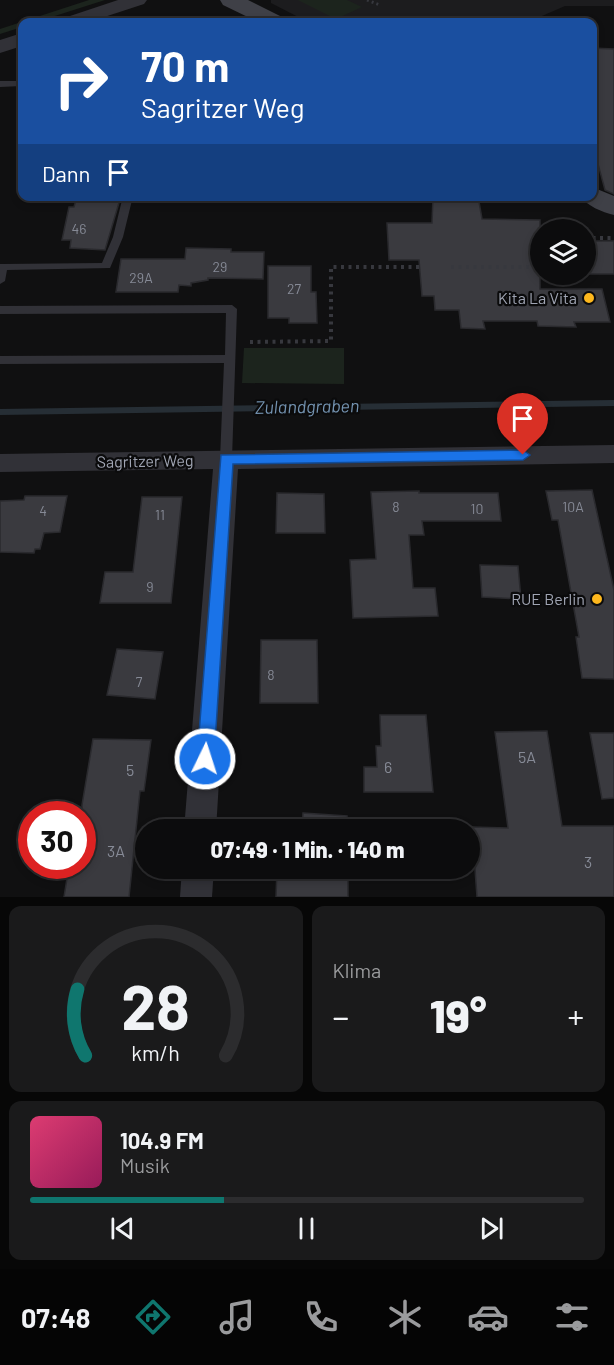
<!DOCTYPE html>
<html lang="de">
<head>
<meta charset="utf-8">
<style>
  body { margin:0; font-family:Barlow,sans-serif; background:#1a1a1b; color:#f1f3f6; height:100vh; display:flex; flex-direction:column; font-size:22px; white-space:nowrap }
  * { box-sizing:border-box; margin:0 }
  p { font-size:20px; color:#9a9b9d }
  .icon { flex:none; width:33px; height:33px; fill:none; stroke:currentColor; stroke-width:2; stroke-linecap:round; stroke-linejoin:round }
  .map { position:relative; height:897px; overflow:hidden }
  .panel { display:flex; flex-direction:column; gap:9px; padding:9px; background:#070707; flex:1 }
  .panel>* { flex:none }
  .guide { position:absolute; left:18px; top:18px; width:579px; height:183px; border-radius:12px; box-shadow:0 3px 9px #0003,0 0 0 2px #2c2c2e; background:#1a4fa0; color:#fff; overflow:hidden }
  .buttons { position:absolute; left:530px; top:219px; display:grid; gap:12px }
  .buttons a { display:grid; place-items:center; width:66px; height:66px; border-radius:50%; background:#0c0c0d; box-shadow:0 3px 9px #0003,0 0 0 2px #2c2c2e; font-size:30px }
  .speed { position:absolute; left:18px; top:801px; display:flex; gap:12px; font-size:30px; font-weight:700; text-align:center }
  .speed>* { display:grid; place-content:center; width:78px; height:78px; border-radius:50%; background:#0c0c0d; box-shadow:0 3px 9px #0003,0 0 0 2px #2c2c2e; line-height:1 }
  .speed .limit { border:9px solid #d22; background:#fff; color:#111 }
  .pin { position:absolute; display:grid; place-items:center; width:51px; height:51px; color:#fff; margin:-62px -26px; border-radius:50% 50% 50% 0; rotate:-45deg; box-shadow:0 0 6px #0007 }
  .pin .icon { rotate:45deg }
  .me { position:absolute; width:66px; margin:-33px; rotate:4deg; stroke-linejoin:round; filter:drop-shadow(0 0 4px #0008) }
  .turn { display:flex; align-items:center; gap:21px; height:126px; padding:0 24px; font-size:27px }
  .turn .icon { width:78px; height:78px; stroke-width:2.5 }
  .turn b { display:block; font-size:42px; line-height:51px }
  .then { display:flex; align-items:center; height:57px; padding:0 24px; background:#0003; gap:12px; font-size:22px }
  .big { font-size:45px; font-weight:800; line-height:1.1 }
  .panel .tile { flex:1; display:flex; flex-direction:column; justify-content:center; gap:9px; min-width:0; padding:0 21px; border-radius:12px; background:#1a1a1b }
  .panel .dial { align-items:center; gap:0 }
  .dial svg { height:156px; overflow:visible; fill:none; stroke:#2c2c2e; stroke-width:7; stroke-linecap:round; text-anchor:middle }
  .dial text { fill:#f1f3f6; stroke:none }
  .song { display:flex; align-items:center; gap:18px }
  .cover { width:72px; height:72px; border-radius:9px; background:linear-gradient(135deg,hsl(340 70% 55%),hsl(330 70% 35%)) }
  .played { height:6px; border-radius:3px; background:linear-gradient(90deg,#0f766e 35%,#2c2c2e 35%) }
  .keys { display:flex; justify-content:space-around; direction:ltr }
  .heat { display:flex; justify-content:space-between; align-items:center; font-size:33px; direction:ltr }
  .panel .tiles { flex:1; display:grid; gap:9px; grid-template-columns:1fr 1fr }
  .tile:last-child { grid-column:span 2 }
  .trip { position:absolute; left:135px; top:819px; width:345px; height:60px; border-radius:30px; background:#0c0c0d; box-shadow:0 3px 9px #0003,0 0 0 2px #2c2c2e; font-weight:800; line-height:60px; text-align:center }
  .dock { display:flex; height:96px; justify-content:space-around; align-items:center; background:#050505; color:#9a9b9d }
  .dock .icon { width:42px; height:42px }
  .dock .active { color:#0f766e }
  .dock b { font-size:27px; color:#f1f3f6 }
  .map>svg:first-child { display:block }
  .built { fill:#1c1c1e }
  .green { fill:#1c241d }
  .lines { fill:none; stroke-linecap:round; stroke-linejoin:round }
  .stream { fill:#262e35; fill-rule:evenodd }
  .building { fill:#3a3a3f; stroke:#2a2a2e; stroke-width:1.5 }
  .path-far1 { stroke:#37383e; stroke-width:3; stroke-dasharray:2 3; stroke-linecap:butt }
  .path { stroke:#37383e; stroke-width:4; stroke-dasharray:3 4.5; stroke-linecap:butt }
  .service { fill:#313137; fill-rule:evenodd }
  .minor { fill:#313137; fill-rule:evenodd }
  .tertiary { fill:#313137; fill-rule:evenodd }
  .secondary { fill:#3f4047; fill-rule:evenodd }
  .route { fill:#1a73e8; stroke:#114b97; stroke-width:1.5 }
  .poi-dot { fill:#fdb71d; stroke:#0b0b0c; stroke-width:2 }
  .labels { text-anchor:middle; stroke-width:4.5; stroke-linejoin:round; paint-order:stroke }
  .number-label { font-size:14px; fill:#868a96 }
  .poi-label { font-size:16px; fill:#a0a5b3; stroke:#0b0b0c; text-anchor:end }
  .street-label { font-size:16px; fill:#a0a5b3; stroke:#0b0b0c }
  .near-number-label { font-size:16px; fill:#868a96 }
  .water-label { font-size:18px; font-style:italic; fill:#7493b1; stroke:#0b0b0c }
</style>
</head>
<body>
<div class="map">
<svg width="614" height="897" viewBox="0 0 614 897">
  <rect width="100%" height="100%" fill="#101011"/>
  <path class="built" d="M271,0H614V6H565L528,22H308L271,3Z"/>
  <g class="green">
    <path d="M89,0H105L36,22H22V27L0,34V29Z"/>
    <path d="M298,0H347L362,7L336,19Z"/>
    <path d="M244,348H344V384L242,383Z"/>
  </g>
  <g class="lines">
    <path class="stream" d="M614,400V406L0,415V409Z"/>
  </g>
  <g class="building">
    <path d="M592,48L614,49V194L605,190L592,142Z"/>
    <path d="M77,196H121L105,250L70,248L71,240H62L69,207H74Z"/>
    <path d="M433,196H478L482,219L540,220V289H602L610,322H574L576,327L538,326L537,321H483L485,329L461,328L459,310H435L434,296H422L419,260H389L387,223H432Z"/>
    <rect x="585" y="241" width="29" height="33"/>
    <path d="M186,248L231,249V252H264L263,279L208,278V280L191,283V286L179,285L178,292H116L121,259H185Z"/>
    <path d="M268,266H311V292H316L317,323H289V318H268Z"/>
    <path d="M592,490L614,590V679L582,678L576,637H579L558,520H552L546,491Z"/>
    <path d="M419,491V493H498L501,521H422L424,535H409L413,588H435L438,616L353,618L350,560L376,559L371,492Z"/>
    <path d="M277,493L324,494L325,533H276Z"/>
    <path d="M25,496H67L60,532L44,533L40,549H35L34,553L0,552V501L24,500Z"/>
    <path d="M142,497H182L171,603H100L105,572H133Z"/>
    <path d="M480,565L518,566L521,599L482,597Z"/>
    <path d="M261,640H317L318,703H260Z"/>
    <path d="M117,649L163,652L155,699L107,695Z"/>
    <path d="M380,715H426L433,792H364V767H377L376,746H381Z"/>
    <path d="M547,731L562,826H614V897H477L472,827L508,828L495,732Z"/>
    <path d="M590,733H614V798L602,799Z"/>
    <path d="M93,739L151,740L144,791H140L129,897H64L69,866H82V805Z"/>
    <path d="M303,813L347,816V830H302Z"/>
    <path d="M277,868H348V897H276Z"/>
  </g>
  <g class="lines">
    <path class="path-far1" d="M367,0L380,5"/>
    <g class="path">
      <path d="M585,238H614"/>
      <path d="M451,267H540"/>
      <path d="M250,342L331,341V267H420"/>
    </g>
    <g class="service">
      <path d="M0,81H22V86L0,87Z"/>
      <path d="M123,196H133L123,237L110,268L7,270L5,281L0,284V264H3L102,263L113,237Z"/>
      <path d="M232,305L237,309L232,459L230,462H222L220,459L224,363L0,364V356L225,355L226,313L0,314V306Z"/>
    </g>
    <g class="minor">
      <path d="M614,445V463L238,469L216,830H184L213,469L0,472V454Z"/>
      <path d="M182,868H214L212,897H180Z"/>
    </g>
    <g class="tertiary">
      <path d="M118,0H147L144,4L89,22H61L64,18Z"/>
      <path d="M22,33V46L0,53V40Z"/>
    </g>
    <g class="secondary">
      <path d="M220,0H248L282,17L285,22H258L223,5Z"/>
      <path d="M592,187L614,196V215C602,212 587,206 580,196H592Z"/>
    </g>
  </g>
  <path class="route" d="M523,450L530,455L523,460L233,464L214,759L211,764L205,767L199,764L197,759L221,455Z"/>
  <g class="poi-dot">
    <circle cx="589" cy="298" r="6"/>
    <circle cx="597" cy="599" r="6"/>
  </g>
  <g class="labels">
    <g class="number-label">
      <text x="79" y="234">46</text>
      <text x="220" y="272">29</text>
      <text x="141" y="283">29A</text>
      <text x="294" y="294">27</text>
      <text x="396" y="512">8</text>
      <text x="573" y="512">10A</text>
      <text x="477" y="514">10</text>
      <text x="43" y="516">4</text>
      <text x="160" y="520">11</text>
      <text x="150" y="592">9</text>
      <text x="271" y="680">8</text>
      <text x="139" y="687">7</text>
    </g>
    <g class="poi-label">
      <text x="577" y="304">Kita La Vita</text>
      <text x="585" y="605">RUE Berlin</text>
    </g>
    <g class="street-label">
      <text transform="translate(145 461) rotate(-1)" y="6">Sagritzer Weg</text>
    </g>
    <g class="near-number-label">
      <text x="527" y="763">5A</text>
      <text x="388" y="773">6</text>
      <text x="130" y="776">5</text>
      <text x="116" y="857">3A</text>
      <text x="588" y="868">3</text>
    </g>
    <g class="water-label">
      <text transform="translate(307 407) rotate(-1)" y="6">Zulandgraben</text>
    </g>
  </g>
</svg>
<div class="buttons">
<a><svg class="icon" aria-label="layers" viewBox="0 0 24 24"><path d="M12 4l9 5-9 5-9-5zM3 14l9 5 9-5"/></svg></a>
</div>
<div class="speed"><div class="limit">30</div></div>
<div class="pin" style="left:523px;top:455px;background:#d93025"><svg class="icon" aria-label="arrive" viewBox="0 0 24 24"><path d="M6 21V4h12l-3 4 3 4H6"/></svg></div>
<svg class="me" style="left:205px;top:759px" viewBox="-20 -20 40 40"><circle r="17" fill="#1a73e8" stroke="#fff" stroke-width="3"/><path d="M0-11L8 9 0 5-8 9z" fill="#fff"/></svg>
<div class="trip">07:49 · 1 Min. · 140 m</div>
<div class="guide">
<div class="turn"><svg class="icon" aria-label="right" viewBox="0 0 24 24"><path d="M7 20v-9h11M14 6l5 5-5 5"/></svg><div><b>70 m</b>Sagritzer Weg</div></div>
<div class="then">Dann<svg class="icon" aria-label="arrive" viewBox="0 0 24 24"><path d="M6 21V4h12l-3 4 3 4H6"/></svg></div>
</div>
</div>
<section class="panel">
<div class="tiles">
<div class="tile dial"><svg viewBox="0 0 100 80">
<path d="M14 69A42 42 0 1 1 86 69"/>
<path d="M14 69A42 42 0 0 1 10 35" stroke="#0f766e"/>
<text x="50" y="56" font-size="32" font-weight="700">28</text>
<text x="50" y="72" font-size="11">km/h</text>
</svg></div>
<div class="tile"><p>Klima</p>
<div class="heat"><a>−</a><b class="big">19°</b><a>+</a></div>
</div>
<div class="tile">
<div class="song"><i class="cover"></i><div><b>104.9 FM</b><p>Musik</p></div></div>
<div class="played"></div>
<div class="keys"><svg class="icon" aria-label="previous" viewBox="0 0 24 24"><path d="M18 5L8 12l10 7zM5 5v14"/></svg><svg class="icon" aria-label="pause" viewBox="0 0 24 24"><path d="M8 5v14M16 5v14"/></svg><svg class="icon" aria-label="next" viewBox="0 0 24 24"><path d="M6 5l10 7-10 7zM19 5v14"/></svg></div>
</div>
</div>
</section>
<nav class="dock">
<b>07:48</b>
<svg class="icon active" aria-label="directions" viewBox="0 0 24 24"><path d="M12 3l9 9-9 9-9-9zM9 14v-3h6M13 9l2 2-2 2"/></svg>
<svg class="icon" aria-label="music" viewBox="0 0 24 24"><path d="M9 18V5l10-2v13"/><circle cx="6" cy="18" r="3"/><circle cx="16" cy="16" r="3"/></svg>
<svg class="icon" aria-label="phone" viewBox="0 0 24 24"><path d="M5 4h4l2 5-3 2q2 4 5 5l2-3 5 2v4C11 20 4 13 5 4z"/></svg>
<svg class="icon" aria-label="climate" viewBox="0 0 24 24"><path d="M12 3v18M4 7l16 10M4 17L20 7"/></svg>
<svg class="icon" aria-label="car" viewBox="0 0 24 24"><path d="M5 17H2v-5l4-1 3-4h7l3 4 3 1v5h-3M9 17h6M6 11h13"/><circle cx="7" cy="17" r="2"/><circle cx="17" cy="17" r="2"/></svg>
<svg class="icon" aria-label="filters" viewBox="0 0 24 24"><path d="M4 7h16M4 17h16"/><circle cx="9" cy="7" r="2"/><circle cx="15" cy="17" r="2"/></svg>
</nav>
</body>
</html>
